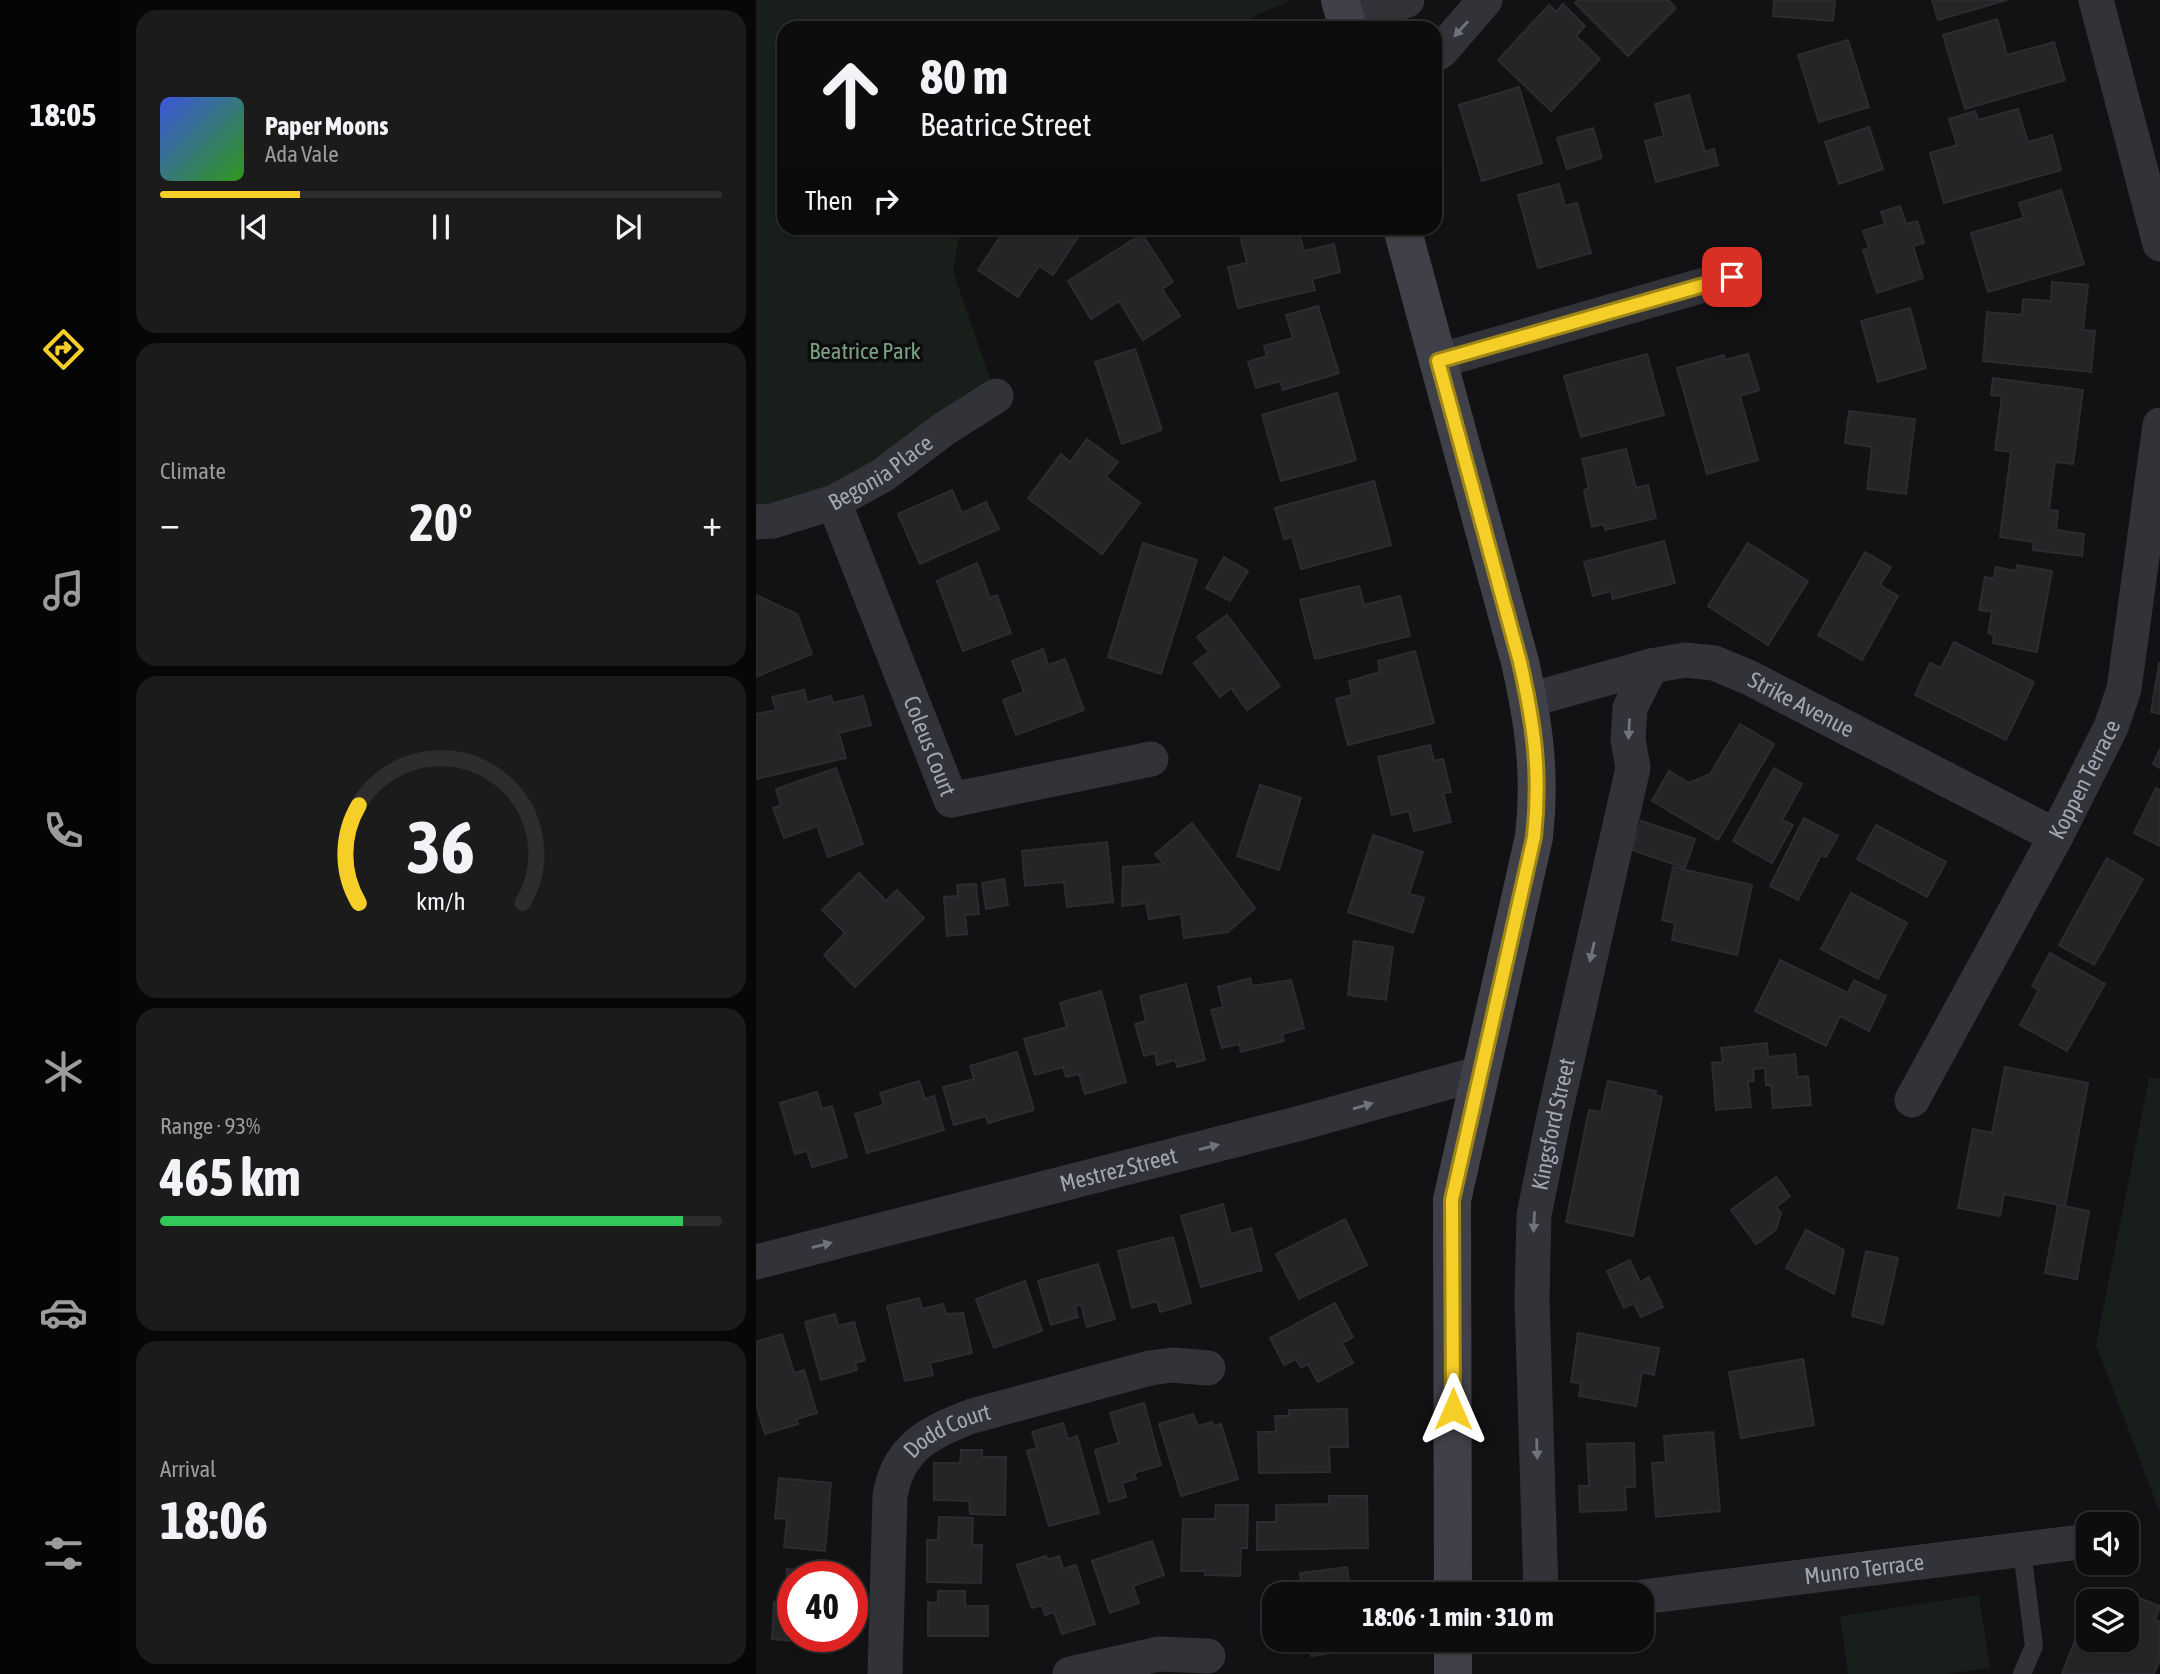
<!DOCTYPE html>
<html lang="en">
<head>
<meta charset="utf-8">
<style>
  body { margin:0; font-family:"Asap Condensed",sans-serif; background:#1c1b1c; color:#f1f3f6; height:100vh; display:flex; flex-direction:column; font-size:26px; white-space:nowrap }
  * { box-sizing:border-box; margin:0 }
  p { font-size:23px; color:#9b9c9e }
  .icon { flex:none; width:38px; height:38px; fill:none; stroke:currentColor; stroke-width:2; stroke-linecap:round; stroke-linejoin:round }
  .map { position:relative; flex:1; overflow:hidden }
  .drawer { display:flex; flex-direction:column; gap:10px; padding:10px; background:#080708; width:630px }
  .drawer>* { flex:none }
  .guide { position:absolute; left:21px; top:21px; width:665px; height:214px; border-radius:21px; box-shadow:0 2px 5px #0004,0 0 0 2px #2e2d2e; background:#0e0d0e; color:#f1f3f6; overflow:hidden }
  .tools { position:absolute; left:1320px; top:1512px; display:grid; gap:14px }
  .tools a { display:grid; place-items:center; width:63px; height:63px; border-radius:14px; background:#0e0d0e; box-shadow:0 2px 5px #0004,0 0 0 2px #2e2d2e; font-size:35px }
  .speed { position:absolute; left:21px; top:1561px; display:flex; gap:14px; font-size:35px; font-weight:700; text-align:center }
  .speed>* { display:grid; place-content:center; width:91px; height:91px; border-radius:50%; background:#0e0d0e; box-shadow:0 2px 5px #0004,0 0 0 2px #2e2d2e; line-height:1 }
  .speed .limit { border:10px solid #d22; background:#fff; color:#111 }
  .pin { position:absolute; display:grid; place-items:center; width:60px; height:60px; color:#fff; margin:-30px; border-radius:14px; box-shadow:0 4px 10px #0006 }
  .me { position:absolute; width:77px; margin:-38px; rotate:0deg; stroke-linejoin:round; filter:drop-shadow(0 0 5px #0008) }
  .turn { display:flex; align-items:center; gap:24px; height:147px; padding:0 28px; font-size:32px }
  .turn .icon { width:91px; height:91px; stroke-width:2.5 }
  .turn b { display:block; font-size:49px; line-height:60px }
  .then { display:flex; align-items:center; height:66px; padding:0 28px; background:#0003; gap:14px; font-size:26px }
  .big { font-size:52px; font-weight:700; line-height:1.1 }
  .drawer .card { flex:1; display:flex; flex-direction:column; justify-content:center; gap:10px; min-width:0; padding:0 24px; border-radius:21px; background:#1c1b1c }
  .drawer .dial { align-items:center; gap:0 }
  .dial svg { height:182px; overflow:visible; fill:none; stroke:#2e2d2e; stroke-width:7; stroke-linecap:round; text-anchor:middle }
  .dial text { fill:#f1f3f6; stroke:none }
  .song { display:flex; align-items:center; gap:21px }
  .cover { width:84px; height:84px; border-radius:10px; background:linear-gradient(135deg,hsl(230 70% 55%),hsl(110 70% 35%)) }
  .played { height:7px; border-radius:4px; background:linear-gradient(90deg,#f5ce27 25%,#2e2d2e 25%) }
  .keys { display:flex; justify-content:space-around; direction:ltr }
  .heat { display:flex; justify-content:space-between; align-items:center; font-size:38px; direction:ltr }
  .charge { height:10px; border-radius:5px; background:linear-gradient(90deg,#34c759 93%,#2e2d2e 0) }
  .trip { position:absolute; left:506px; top:1582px; width:392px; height:70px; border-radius:21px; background:#0e0d0e; box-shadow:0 2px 5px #0004,0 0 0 2px #2e2d2e; font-weight:700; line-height:70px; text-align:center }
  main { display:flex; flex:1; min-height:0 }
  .tab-bar { display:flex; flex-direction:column; width:126px; justify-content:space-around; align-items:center; background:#060506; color:#9b9c9e }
  .tab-bar .icon { width:49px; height:49px }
  .tab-bar .active { color:#f5ce27 }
  .tab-bar b { font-size:32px; color:#f1f3f6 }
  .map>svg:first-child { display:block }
  .green { fill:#181e19 }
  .building { fill:#252427; stroke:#2c2b2f; stroke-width:2 }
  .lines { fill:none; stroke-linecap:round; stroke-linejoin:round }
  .lane { stroke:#323338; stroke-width:18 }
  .street { stroke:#323338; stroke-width:35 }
  .secondary { stroke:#404148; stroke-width:38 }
  .oneway { fill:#70727c }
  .route-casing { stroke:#9f8619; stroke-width:18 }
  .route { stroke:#f5ce27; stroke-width:12 }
  .labels { text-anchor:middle; stroke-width:7; stroke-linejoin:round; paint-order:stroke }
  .park-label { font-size:23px; fill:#79a081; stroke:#0d0d0e }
  .street-label { font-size:23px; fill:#a2a5b4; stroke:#0d0d0e }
</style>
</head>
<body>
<main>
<nav class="tab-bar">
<b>18:05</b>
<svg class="icon active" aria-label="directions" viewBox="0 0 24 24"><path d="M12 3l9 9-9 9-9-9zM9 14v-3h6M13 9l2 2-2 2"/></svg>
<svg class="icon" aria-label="music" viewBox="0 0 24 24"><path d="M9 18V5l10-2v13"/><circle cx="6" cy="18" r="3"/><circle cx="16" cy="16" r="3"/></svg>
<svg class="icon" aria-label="phone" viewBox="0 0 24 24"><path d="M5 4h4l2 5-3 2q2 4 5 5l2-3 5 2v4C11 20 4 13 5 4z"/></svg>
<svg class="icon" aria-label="climate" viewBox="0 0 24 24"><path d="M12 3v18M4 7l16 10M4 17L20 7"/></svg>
<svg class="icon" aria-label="car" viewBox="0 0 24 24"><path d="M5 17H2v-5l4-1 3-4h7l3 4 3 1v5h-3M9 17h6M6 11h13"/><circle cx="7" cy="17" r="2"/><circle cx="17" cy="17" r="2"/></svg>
<svg class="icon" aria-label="filters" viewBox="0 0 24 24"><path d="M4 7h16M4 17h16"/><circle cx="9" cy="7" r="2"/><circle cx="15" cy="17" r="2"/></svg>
</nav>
<section class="drawer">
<div class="card">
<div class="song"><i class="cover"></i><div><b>Paper Moons</b><p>Ada Vale</p></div></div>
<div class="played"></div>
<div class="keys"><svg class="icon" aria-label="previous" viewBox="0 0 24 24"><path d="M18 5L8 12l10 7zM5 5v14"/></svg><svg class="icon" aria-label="pause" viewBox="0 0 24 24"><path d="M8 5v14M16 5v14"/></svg><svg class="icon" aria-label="next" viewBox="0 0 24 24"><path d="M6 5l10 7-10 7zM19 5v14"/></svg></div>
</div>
<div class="card"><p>Climate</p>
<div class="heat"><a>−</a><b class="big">20°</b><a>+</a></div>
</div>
<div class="card dial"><svg viewBox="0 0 100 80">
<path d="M14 69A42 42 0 1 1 86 69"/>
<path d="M14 69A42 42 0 0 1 14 26" stroke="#f5ce27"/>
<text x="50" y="56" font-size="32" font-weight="700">36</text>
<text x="50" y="72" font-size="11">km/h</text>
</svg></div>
<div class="card"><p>Range · 93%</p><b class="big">465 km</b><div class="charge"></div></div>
<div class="card"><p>Arrival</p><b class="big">18:06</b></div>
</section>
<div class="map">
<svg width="1404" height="1674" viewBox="0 0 1404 1674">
  <rect width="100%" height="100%" fill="#121113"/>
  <g class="green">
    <path d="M0,0H536L471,28H28V228H205L197,271L240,396L78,502L0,518Z"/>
    <path d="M1393,1078H1404V1513L1340,1345Z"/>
    <path d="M1223,1595L1234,1668L1190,1674H1092L1084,1616Z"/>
  </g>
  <g class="building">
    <path d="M822,0H912L920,8L872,56L819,3Z"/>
    <path d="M1018,0H1079L1077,21L1017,16Z"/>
    <path d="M1176,0H1251L1182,20Z"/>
    <path d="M807,4L829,26L820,36L844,59L795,111L742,60L793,5L800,12Z"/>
    <path d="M1241,19L1251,55L1298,42L1309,80L1209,109L1187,35Z"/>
    <path d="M1092,40L1113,107L1063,122L1042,55Z"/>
    <path d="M763,87L786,163L726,181L703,105Z"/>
    <path d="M933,95L949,152L958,149L962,165L900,182L889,141L908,136L899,104Z"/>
    <path d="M1262,109L1272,142L1296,135L1305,170L1188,203L1174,153L1201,145L1193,119L1219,111L1222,120Z"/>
    <path d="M1113,127L1127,169L1083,184L1069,142Z"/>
    <path d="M837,128L846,158L811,169L801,138Z"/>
    <path d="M803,184L809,206L821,203L835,253L782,268L762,195Z"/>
    <path d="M1305,190L1328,264L1232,292L1215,233L1268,218L1263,203Z"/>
    <path d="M1144,206L1150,224L1161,221L1168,243L1157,246L1167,278L1121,293L1107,250L1113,248L1107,231L1129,224L1125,212Z"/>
    <path d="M250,228H328L297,275L283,266L262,297L222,270Z"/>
    <path d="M482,228H542L548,251L578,244L584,272L556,279L559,290L482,308L472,267L491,263Z"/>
    <path d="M386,234L417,282L406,289L424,316L387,340L363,301L335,319L312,281Z"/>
    <path d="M1296,282L1332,285L1327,330L1339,331L1335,372L1227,361L1231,312L1266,315L1267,299L1295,301Z"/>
    <path d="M562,306L583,373L527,390L524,381L500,388L492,362L511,356L508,346L537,338L530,315Z"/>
    <path d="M1154,308L1170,368L1122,382L1105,321Z"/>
    <path d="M379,349L406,430L366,444L339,362Z"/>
    <path d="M891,354L908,415L825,437L808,376Z"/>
    <path d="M992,354L1003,390L984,396L1002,460L951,474L921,368L968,355L969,360Z"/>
    <path d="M1237,378L1327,390L1317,464L1299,462L1293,510L1302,511L1300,530L1328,534L1326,556L1277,550L1278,542L1244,537L1255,452L1239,450L1246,396L1235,395Z"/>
    <path d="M581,393L600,460L525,481L506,415Z"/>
    <path d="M1093,411L1159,419L1150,494L1111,489L1116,447L1089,443Z"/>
    <path d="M331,439L362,462L350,477L384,503L346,554L272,498L305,454L314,462Z"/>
    <path d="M870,449L880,488L892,485L900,518L849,530L848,524L836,527L828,490L833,488L826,459Z"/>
    <path d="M618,481L635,545L545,569L536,537L528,539L519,508Z"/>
    <path d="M196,490L206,513L230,502L243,529L164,564L142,514Z"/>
    <path d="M908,541L919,583L857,599L855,591L837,596L828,562Z"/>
    <path d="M387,543L441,560L405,674L352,657Z"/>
    <path d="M992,543L1052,581L1012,645L952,606Z"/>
    <path d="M1109,552L1135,567L1124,585L1142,596L1106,660L1062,635Z"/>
    <path d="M468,557L492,571L474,601L450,588Z"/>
    <path d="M221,563L234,598L241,595L255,633L207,651L181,581Z"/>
    <path d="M1261,565L1296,571L1281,652L1237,643L1238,635L1232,633L1236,612L1223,610L1229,577L1238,579L1240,567L1260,571Z"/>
    <path d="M603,586L608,605L644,596L654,636L559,659L544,600Z"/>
    <path d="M0,595L41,614L56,654L0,677Z"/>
    <path d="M471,615L524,686L491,710L475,688L464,697L438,663L453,652L441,637Z"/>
    <path d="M1198,642L1278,682L1250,740L1159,695L1174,663L1185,668Z"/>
    <path d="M287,649L292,665L309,659L328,710L260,735L247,700L268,692L256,661Z"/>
    <path d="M659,651L678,723L592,745L580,699L596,695L593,681L624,672L622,661Z"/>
    <path d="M1403,663H1404V714L1395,712Z"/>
    <path d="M48,690L51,702L75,696L77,703L107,696L115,725L83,733L90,758L0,779V714L20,710L16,697Z"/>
    <path d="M984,724L1018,744L962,840L896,801L913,771L933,783L954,774Z"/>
    <path d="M674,745L678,761L687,759L695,792L687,793L695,822L658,831L653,811L636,815L622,757Z"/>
    <path d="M1404,749V768L1397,764Z"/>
    <path d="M80,768L107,844L72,857L61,826L28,838L17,808L25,805L20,789Z"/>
    <path d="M1018,768L1046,784L1026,820L1037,825L1016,863L977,841Z"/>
    <path d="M504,785L545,798L523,870L481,856Z"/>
    <path d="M1400,788L1404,790V846L1378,833Z"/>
    <path d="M1048,818L1082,836L1070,857L1065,855L1042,900L1014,886Z"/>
    <path d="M885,821L939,839L929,868L876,850Z"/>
    <path d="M436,823L499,908L472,932L428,938L425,914L393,919L390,903L366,906L367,867L408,864L399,854Z"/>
    <path d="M1120,825L1190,862L1171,897L1101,859Z"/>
    <path d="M617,835L667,852L653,894L668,898L657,933L592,912Z"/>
    <path d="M351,842L357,902L311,907L308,882L269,886L266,851Z"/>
    <path d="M1351,858L1387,879L1338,965L1303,945Z"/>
    <path d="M917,867L996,885L981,955L916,940L919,923L906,920Z"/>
    <path d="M103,873L130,901L141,890L168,918L99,987L68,955L89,933L66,910Z"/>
    <path d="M248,879L252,905L230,909L226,883Z"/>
    <path d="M220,884L223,914L209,915L211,934L191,936L188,897L202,896L201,885Z"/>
    <path d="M1095,893L1151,923L1122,979L1065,949Z"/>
    <path d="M598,941L637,947L630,1000L592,995Z"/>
    <path d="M1294,953L1349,984L1311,1051L1264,1025L1283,990L1276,986Z"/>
    <path d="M1024,960L1092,993L1098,980L1130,996L1113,1031L1084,1016L1070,1046L999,1011Z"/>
    <path d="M494,978L496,986L535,980L548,1028L526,1034L528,1041L485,1052L483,1044L466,1048L455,1010L467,1007L462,987Z"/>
    <path d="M430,984L449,1060L421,1067L419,1060L401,1065L399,1053L388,1056L379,1024L390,1021L384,996Z"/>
    <path d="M345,991L370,1082L329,1094L323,1074L310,1077L307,1067L279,1075L268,1039L311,1027L304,1003Z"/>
    <path d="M1011,1043L1012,1057L1039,1054L1041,1077L1052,1076L1055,1105L1017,1108L1015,1085H1010L1009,1068L997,1069L998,1081H992L995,1107L960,1110L956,1063L967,1062L965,1048Z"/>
    <path d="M261,1052L278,1110L232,1123L230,1116L198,1125L187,1087L218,1079L214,1066Z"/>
    <path d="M1249,1067L1332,1083L1309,1206L1248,1194L1244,1216L1202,1208L1217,1129L1236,1133Z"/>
    <path d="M163,1081L169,1099L178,1096L188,1130L111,1153L99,1114L128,1105L124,1093Z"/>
    <path d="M852,1081L900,1091L899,1095L906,1097L877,1236L810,1222L833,1110L845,1112Z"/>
    <path d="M61,1092L66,1109L76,1106L91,1157L56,1167L51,1151L39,1154L24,1103Z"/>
    <path d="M1020,1177L1034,1196L1020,1207L1025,1213L1020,1230L1000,1244L975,1210Z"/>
    <path d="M467,1204L475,1234L495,1228L506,1270L445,1287L425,1216Z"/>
    <path d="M1302,1205L1333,1211L1321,1279L1289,1273Z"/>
    <path d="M589,1219L611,1265L543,1299L520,1254Z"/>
    <path d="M1050,1230L1088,1250L1078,1294L1030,1268Z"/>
    <path d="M417,1237L435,1303L404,1312L401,1301L376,1308L362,1251Z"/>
    <path d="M1110,1251L1142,1258L1127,1324L1096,1316Z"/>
    <path d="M874,1260L884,1282L893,1277L907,1307L885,1317L878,1303L868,1308L851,1271Z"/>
    <path d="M342,1264L359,1319L331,1327L325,1305L319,1306L322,1317L295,1325L282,1281Z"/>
    <path d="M269,1281L286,1331L238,1348L220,1299Z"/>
    <path d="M163,1298L166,1309L187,1304L190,1314L207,1313L216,1353L174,1363L177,1375L149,1381L131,1306Z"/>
    <path d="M579,1303L597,1337L586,1343L597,1363L562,1382L552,1364L545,1368L540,1359L528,1365L514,1338Z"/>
    <path d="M79,1314L82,1326L98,1322L109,1360L99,1363L101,1370L65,1380L49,1322Z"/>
    <path d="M822,1333L903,1348L898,1375L886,1372L880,1406L823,1396L825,1384L815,1382Z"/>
    <path d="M26,1334L38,1373L48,1370L61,1413L40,1419L42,1424L9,1434L0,1404V1342Z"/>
    <path d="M1047,1359L1058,1425L985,1438L973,1372Z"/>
    <path d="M388,1403L405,1465L378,1473L380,1479L366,1483L370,1497L353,1502L339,1450L363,1443L354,1413Z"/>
    <path d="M591,1409L592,1447H573L574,1472L503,1473L502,1432H520L519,1416H533V1410Z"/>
    <path d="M437,1414L442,1426L456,1422L458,1426L465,1424L482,1479L425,1496L403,1424Z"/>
    <path d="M307,1423L312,1439L321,1436L343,1513L293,1526L271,1451L281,1448L276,1432Z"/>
    <path d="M957,1432L964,1511L900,1517L896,1463L910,1462L908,1436Z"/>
    <path d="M878,1443L879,1487H869L870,1510L824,1512L823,1486H833L831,1444Z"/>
    <path d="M205,1450H226V1457H250L249,1515L214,1514L213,1501L178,1500V1463H204Z"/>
    <path d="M23,1478L75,1483L69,1551L28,1547L31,1519L19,1518Z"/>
    <path d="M573,1496H611L612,1548L501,1550V1522H520V1505L573,1504Z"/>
    <path d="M460,1505H492L491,1548H485L484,1576L449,1575V1571H425L427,1519H459Z"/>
    <path d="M183,1517L217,1518L216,1545H226L225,1583L171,1582V1540H182Z"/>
    <path d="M396,1541L408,1575L377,1586L383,1603L354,1613L336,1561Z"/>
    <path d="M290,1556L291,1560L303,1556L307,1569L320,1565L339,1624L306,1634L298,1612L289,1615L286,1605L276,1608L261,1565Z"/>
    <path d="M591,1567L595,1594H547L544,1573Z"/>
    <path d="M31,1569L69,1573L68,1577H37V1636H73L72,1644L16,1639L18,1602H29Z"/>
    <path d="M182,1591H209V1606H232V1636H172V1602L182,1603Z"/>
    <path d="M1370,1593L1404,1606L1399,1620L1404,1622V1659L1398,1674H1306L1332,1607V1640H1370V1601H1367Z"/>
    <path d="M1337,1595L1353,1601H1334Z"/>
    <path d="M553,1640H602L603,1649L555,1656Z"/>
  </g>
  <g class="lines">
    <path class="lane" d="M1266,1551L1278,1646L1266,1674"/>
    <g class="street">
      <path d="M1340,0L1404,244"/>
      <path d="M590,20L651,0"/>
      <path d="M679,55L685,51L729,0"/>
      <path d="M682,361L976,277"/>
      <path id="s1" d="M78,502L195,800L395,759"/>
      <path id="s2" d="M0,522L17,521L78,502L127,475L188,429L240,396"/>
      <path id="s3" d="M773,700L895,666L929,660L958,663L992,677L1300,836"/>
      <path id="s4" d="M1156,1100L1300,836L1355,727L1368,689L1404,425"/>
      <path id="s5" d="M0,1262L541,1124L725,1073"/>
      <path id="s6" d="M785,1594L776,1298L778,1215L796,1126L877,768L872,739L874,708L895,666"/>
      <path id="s7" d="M886,1597L1332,1541"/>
      <path id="s8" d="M129,1674L134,1496C142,1447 174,1432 216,1416L394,1368L416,1365L452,1368"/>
      <path d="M314,1674L402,1654L452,1656"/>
    </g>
    <g class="secondary">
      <path d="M584,0L592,28"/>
      <path d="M646,228L764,662C778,723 785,775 778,837L696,1200L697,1594"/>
      <path d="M697,1674V1640"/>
    </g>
  </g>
  <defs><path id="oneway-solid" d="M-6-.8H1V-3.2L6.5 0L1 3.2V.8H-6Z" transform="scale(1.75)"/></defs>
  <g class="oneway">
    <use href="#oneway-solid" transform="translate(705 29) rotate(132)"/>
    <use href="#oneway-solid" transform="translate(873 729) rotate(93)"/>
    <use href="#oneway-solid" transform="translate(836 952) rotate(103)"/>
    <use href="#oneway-solid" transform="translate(607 1106) rotate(-16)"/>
    <use href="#oneway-solid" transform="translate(453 1147) rotate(-14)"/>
    <use href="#oneway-solid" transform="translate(778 1222) rotate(93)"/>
    <use href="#oneway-solid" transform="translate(66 1245) rotate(-14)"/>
    <use href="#oneway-solid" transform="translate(781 1449) rotate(88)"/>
  </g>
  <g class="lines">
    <defs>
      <path id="route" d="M697,1409L696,1200L778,837C785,773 778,724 764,662L682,361L976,277"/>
    </defs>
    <use href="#route" class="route-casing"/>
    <use href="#route" class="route"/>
  </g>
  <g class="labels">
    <g class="park-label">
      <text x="109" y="359">Beatrice Park</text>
    </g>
    <g class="street-label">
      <text dy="8" stroke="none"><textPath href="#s2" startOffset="136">Begonia Place</textPath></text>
      <text dy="8" stroke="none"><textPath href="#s3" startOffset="287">Strike Avenue</textPath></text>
      <text dy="8" stroke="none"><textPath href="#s1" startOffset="262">Coleus Court</textPath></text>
      <text dy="8" stroke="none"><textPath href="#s4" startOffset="364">Koppen Terrace</textPath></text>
      <text dy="8" stroke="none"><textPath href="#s6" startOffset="472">Kingsford Street</textPath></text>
      <text dy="8" stroke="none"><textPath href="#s5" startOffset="374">Mestrez Street</textPath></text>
      <text dy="8" stroke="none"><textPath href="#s8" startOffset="271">Dodd Court</textPath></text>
      <text dy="8" stroke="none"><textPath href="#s7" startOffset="224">Munro Terrace</textPath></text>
    </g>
  </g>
</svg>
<div class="tools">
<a><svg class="icon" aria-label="sound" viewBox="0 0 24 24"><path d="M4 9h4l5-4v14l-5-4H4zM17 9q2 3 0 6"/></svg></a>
<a><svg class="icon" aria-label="layers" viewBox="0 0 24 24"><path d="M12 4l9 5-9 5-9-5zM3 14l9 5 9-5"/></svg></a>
</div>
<div class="speed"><div class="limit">40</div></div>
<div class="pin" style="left:976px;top:277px;background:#d93025"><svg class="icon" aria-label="arrive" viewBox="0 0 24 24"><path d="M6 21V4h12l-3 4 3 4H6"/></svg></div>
<svg class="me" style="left:697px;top:1409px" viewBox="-20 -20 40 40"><path d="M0-17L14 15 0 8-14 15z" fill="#f5ce27" stroke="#fff" stroke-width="4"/></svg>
<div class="trip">18:06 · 1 min · 310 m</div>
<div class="guide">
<div class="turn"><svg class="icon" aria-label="ahead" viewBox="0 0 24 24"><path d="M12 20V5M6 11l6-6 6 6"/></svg><div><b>80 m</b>Beatrice Street</div></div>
<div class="then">Then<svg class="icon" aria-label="right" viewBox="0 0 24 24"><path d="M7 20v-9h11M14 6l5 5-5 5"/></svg></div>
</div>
</div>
</main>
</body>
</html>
